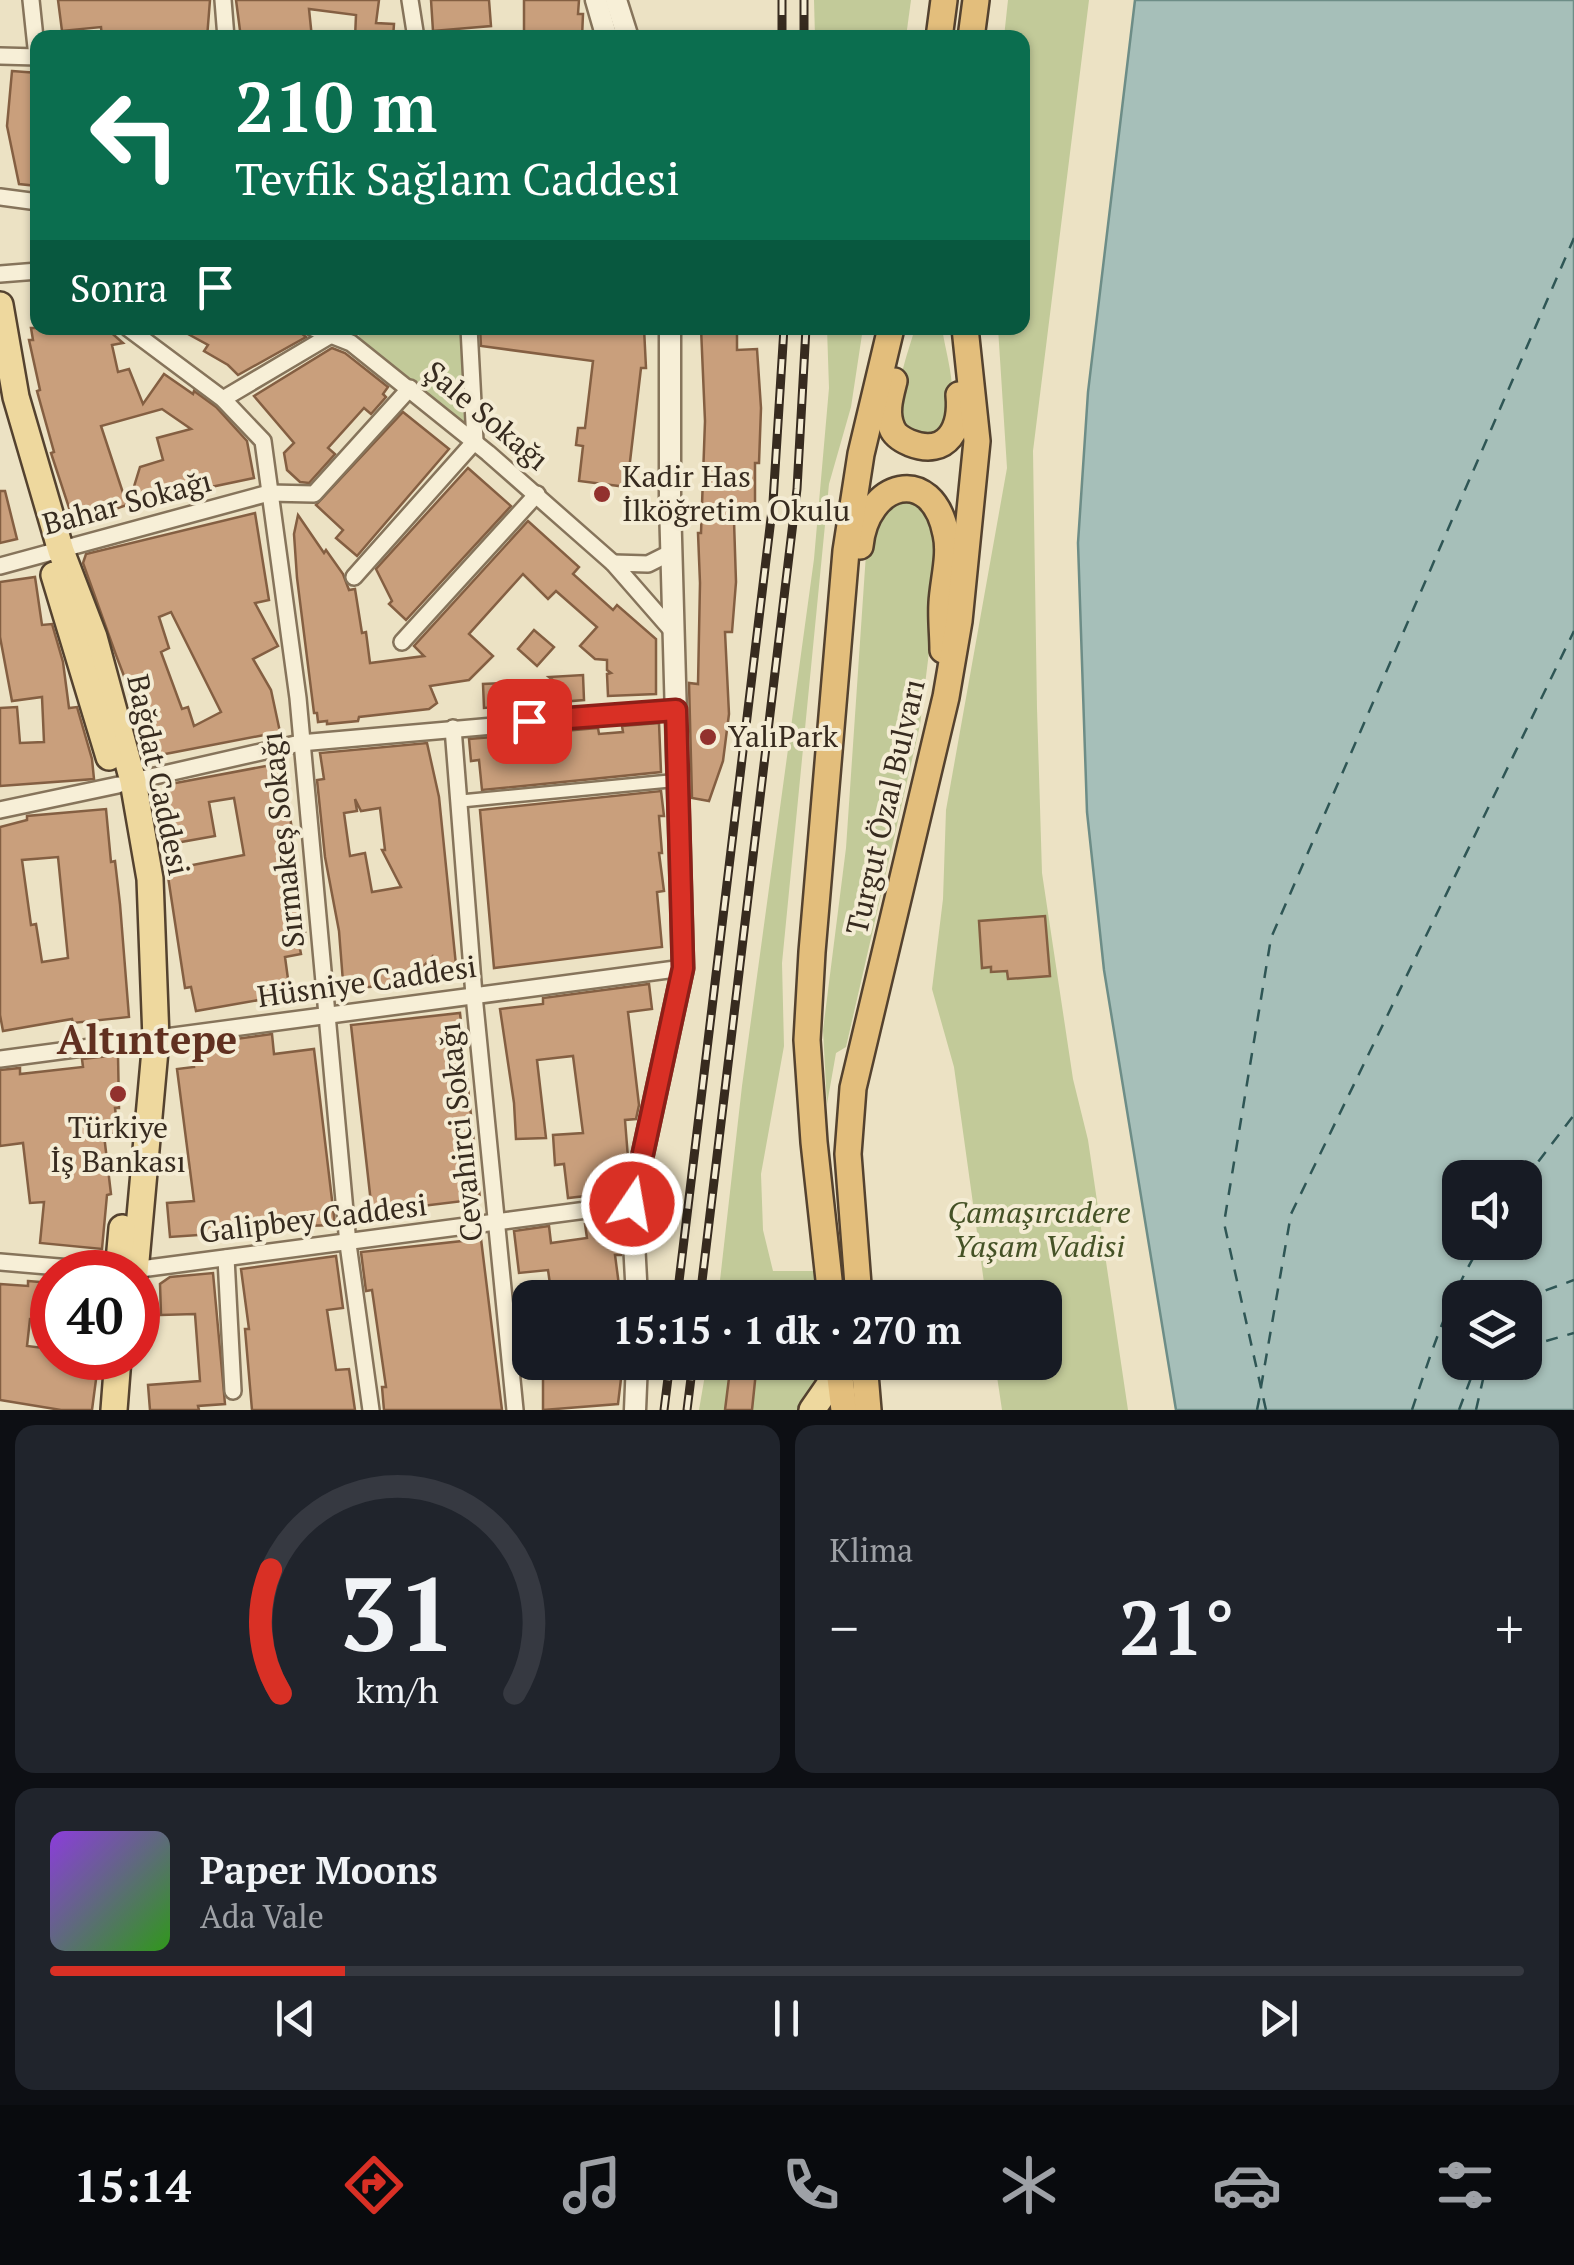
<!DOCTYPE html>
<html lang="tr">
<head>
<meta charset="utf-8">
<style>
  body { margin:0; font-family:"PT Serif",serif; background:#20242c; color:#f1f3f6; height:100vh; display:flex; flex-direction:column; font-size:38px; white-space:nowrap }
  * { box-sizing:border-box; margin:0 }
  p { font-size:32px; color:#9ea1a6 }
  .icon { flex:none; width:55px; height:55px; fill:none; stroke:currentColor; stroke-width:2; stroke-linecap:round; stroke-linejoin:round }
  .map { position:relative; height:1410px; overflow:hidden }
  .drawer { display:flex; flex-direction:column; gap:15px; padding:15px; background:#0d0f14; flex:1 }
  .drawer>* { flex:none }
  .guide { position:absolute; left:30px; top:30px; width:1000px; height:305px; border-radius:20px; box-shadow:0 2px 8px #0004; background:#0b6e4f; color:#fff; overflow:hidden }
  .controls { position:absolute; left:1442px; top:1160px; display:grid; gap:20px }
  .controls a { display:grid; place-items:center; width:100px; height:100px; border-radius:20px; background:#171b24; box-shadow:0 2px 8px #0004; font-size:50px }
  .speed { position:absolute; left:30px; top:1250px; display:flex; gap:20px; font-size:50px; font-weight:700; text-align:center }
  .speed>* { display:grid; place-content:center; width:130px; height:130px; border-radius:50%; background:#171b24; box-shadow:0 2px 8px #0004; line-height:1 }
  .speed .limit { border:15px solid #d22; background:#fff; color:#111 }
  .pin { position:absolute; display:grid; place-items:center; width:85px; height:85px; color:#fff; margin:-42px; border-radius:20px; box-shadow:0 5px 15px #0006 }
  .me { position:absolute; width:110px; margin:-55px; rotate:12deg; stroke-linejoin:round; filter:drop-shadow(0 0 8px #0008) }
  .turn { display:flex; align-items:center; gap:35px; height:210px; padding:0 40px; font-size:45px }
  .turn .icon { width:130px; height:130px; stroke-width:2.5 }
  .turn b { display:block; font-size:70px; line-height:85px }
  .then { display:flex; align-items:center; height:95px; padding:0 40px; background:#0003; gap:20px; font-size:38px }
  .big { font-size:75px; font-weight:700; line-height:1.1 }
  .drawer .widget { flex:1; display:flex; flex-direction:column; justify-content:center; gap:15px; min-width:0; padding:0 35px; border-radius:20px; background:#20242c }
  .drawer .dial { align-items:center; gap:0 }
  .dial svg { height:260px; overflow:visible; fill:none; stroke:#363941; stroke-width:7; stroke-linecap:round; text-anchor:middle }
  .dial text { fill:#f1f3f6; stroke:none }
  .song { display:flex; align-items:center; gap:30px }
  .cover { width:120px; height:120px; border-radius:15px; background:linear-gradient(135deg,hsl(270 70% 55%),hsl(110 70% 35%)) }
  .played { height:10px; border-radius:5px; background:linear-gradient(90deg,#d93025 20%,#363941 20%) }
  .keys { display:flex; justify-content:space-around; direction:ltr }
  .heat { display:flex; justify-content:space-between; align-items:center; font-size:55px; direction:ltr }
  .drawer .tiles { flex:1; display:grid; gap:15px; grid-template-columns:1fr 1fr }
  .widget:last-child { grid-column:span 2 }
  .trip { position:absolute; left:512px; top:1280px; width:550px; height:100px; border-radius:20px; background:#171b24; box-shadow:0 2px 8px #0004; font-weight:700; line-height:100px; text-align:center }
  .menu { display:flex; height:160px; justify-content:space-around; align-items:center; background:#090b0e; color:#9ea1a6 }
  .menu .icon { width:70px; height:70px }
  .menu .current { color:#d93025 }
  .menu b { font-size:45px; color:#f1f3f6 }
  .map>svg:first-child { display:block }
  .green { fill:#c2ca99 }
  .water { fill:#a6bfb9; stroke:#6d8d87; stroke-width:2.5; fill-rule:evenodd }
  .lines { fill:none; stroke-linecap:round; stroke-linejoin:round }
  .ferry { stroke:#2f5655; stroke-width:2.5; stroke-dasharray:12 10; stroke-linecap:butt }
  .building { fill:#c99f7c; stroke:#845f42; stroke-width:2.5; fill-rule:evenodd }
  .pedestrian-casing { stroke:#86745b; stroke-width:16 }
  .minor-casing { stroke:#86745b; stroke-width:20 }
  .tertiary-casing { stroke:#86745b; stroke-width:25 }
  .primary-casing { stroke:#54422f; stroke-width:30 }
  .trunk-casing { stroke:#54422f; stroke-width:30 }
  .pedestrian { stroke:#f7efd7; stroke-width:11 }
  .minor { stroke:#f7efd7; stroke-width:15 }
  .tertiary { stroke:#f7efd7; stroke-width:20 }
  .primary { stroke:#eed89e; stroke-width:25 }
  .trunk { stroke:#e3be7c; stroke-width:25 }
  .rail-casing { stroke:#372b1f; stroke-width:9 }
  .rail { stroke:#f4ecd4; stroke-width:5; stroke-dasharray:15; stroke-linecap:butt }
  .route-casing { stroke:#8d1f18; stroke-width:25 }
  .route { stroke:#d93025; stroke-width:18 }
  .poi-dot { fill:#92312e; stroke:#f4ecd4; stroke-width:4 }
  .labels { text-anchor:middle; stroke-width:8; stroke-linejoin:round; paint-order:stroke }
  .street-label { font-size:30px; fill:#372b1f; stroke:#f4ecd4 }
  .poi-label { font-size:30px; fill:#372b1f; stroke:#f4ecd4; text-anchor:start }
  .park-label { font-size:30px; font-style:italic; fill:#455226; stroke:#f4ecd4 }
  .district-label { font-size:40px; font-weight:bold; fill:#613020; stroke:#f4ecd4 }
</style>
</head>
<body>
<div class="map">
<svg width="1574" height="1410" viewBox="0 0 1574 1410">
  <rect width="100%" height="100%" fill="#ece2c4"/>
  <g class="green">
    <path d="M814,0H911L906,37H815Z"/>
    <path d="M1008,0H1089L1033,451L1037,708L1042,873L1073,1079L1088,1140L1128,1410H1002L995,1363L1045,1362V1298L986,1297L954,1067L932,989L943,899L946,810L1007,468L998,328H1022V38L1004,37Z"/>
    <path d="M357,328H461L464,422L360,339Z"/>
    <path d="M827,328H863L851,407L829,484L782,963L784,1046L761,1174L763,1230L773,1271H820L823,1297L718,1298L742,1086L814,559L829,388Z"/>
    <path d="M915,328H942C947,362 967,415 934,438C925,435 911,433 905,427C886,408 909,351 915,328Z"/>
    <path d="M912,498L927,508L941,555L920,725L846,1047L836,1053L827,1104L823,1030L846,848L867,539L885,504Z"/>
    <path d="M707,1363H829V1370L802,1410H699Z"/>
  </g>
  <path class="water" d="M1135,0H1574V1410H1176L1104,970L1087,812L1078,543L1088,392ZM1460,1178H1525V1242H1460ZM1460,1298H1525V1362H1460Z"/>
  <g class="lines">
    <g class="ferry">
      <path d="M1525,1179L1574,1115"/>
      <path d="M1525,1298L1574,1280"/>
      <path d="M1525,1347L1574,1333"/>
      <path d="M1261,1387L1291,1214L1574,631"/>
      <path d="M1257,1410L1260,1395"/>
      <path d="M1266,1410L1224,1223L1271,938L1574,238"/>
      <path d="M1412,1410C1431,1353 1450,1293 1483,1242"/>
      <path d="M1459,1410L1477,1362"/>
      <path d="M1476,1410L1487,1362"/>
    </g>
  </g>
  <g class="building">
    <path d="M58,0H210L207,38H102L101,27L62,31Z"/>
    <path d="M236,0H379L376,23L394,24L393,38H355L356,15L309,9L312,38H241Z"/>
    <path d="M431,0H489L491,26L433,31Z"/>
    <path d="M524,0H579L578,14H583L582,38H524Z"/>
    <path d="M12,71L38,73V186L19,184L7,126Z"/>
    <path d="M31,328H76V331L106,328L123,343L112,345L118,372L129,369L143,404L164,374L193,394L194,391L216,407L247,441L254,478L211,487L210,484L171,495L172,498L153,503L132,493L140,467L163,460L157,438L191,429L162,409L101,426L127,505L74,523L51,453L54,452L37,391L40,390L29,340H33Z"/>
    <path d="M177,328H295L306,337L238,375L228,365L204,351L208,345Z"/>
    <path d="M480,328H644L646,368H641L627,487L579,481L583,446L576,445L578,428H585L593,361L481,346Z"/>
    <path d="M701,328H737V350L757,349L761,408L759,463H755V522L734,521L736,582L732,632H725L729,714L723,761L709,801L692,798L689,683L698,684L700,583L698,533H701L705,421Z"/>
    <path d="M332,348L345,353L388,387L383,394L386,397L371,414L364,408L328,448L335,454L309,483L300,482L287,470L284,453L294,443L254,396Z"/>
    <path d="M403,412L449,449L357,556L336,538L343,530L316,505Z"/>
    <path d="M468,468L511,506L406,620L389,604L392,601L376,569Z"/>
    <path d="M0,491H5L17,539L0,543Z"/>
    <path d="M255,513L269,600L255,603L278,646L253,659L271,690L280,732L160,755L158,746L151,747L116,655L83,563L86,554ZM171,612L221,712L194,726L188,707L182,709L161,652L169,648L159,617Z"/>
    <path d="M298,515L324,553L326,550L343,574L349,590L355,589L362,633L366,632L370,663L424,656L414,646L528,521L579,567L573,574L613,610L617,605L656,639V694L608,696L607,674L611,673L607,670V660L595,659L580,646L597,627L556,591L548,599L523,574L469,634L493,656L469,680L430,686L437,703L429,709L359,717L358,721L327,724V721L318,722L317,713H314L297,578L294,534Z"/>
    <path d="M35,577L42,625L52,624L63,662L69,708L77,707L92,759L94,779L0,786V708L17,707L20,743L44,742L42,697L12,701L0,637V582Z"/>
    <path d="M534,630L554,647L537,666L518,649Z"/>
    <path d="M583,675L584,700L484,708L483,684L554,681L549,677Z"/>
    <path d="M659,723L661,772L482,790L479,760L471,761L469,739L598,728L599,734L623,732L622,726Z"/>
    <path d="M427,743L439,797L457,975L432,977V957L408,983L350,989L343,982L339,931L325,857L317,780L324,779L320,753ZM355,799L361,811L380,808L385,850H382L401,887L372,892L365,853L350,856L344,813L357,811Z"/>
    <path d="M282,763L298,870L285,873L291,906L300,905L305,932L297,933L301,954L285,957L291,1001L260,1005L259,1000L196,1011L191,987L185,988L167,870L244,855L234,798L209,802L215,836L170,844L164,811L170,810L165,785Z"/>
    <path d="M661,791L664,816H659L662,853H659L664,891L657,892L662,947L494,968L480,810Z"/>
    <path d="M106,809L111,862L115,861L120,904L129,1017L73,1023L72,1019L3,1031L0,1015V827L27,820V816ZM58,857L68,958L42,962L36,924L31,925L22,860Z"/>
    <path d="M1045,916L1050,976L1008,979L1007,971L991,972V967L982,968L979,921Z"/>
    <path d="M649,984L652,1009L628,1012L639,1105L636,1119L625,1120L628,1158L621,1159L620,1192L568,1198L564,1164L555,1165L553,1135L583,1133L573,1056L537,1060L546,1138L516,1139L514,1103L500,1009L543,1004V998Z"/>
    <path d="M460,1013L480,1199L372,1212L351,1025Z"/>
    <path d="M272,1034L274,1054L314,1049L335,1225L242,1228V1232L170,1237L167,1203L194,1201L177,1069L194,1067L191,1045Z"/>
    <path d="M118,1055L119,1108H115L118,1133L104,1135L111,1194L107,1195L102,1249L40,1243L44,1202L30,1203L23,1143L0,1146V1070L20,1068V1074L83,1067L82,1059Z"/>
    <path d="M618,1219L621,1255H615L620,1293L552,1298L548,1270L519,1273L514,1231L549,1226L551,1243L587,1238L585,1224Z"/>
    <path d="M481,1239L502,1410H384L382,1387H386L372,1290L366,1291L361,1252Z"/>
    <path d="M336,1256L343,1308L327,1310L336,1370L349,1369L355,1410H252L245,1329H249L241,1269Z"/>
    <path d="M213,1273L225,1404L198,1406L199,1410H150L148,1385L200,1381L195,1314L161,1315L160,1284L170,1277Z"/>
    <path d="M28,1281L52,1283V1321L30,1319L27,1346L52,1349V1358H66L65,1368L97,1372L92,1410H61L0,1400V1284L28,1286Z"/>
    <path d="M534,1362H623L618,1404L543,1410V1375H535Z"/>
    <path d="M731,1362H757L752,1410H725Z"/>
  </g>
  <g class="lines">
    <defs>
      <path id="pedestrian" d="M461,801L680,780"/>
      <g id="minor">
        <path d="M31,0L37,57"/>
        <path d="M223,0L226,38"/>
        <path d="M410,0L416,38"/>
        <path d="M0,56L38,57"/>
        <path d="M0,197L38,202"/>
        <path d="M0,274L38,271"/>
        <path d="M128,328L223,399L263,441L298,698L348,1244L371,1410"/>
        <path d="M313,328L351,343L488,453L613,563L675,634"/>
        <path d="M223,399L331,335"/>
        <path d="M613,563L648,564L672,552"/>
        <path d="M0,566L269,493L314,494L410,388"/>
        <path d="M354,577L475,441L469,328"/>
        <path d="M402,642L537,494"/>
        <path d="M453,728L474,995L515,1410"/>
        <path d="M133,781L300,743L676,710"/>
        <path d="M0,810L118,785"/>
        <path d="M0,1059L683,968"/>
        <path d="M226,1258L233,1391"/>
        <path d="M0,1262L118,1272L632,1204"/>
      </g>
      <g id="tertiary">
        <path d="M596,0L607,38"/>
        <path d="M616,0L628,38"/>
        <path d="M637,1298L632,1204L683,968L670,503V328"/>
        <path d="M635,1410L637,1362"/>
      </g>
      <g id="primary">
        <path d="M0,305L16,397L61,551L94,637L133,781L150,879L156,1039L135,1272"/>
        <path d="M54,575L109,757"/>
        <path d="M118,1272L122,1228"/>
        <path d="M114,1410L118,1358"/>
        <path d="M812,1410L839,1371"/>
      </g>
      <g id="trunk">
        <path d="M939,38L944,0"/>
        <path d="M971,38L976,0"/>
        <path d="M894,381C890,397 885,413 892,428C895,436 903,440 910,443C948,458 962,427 959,395"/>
        <path d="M860,546C866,482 932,463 946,534C951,555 943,582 942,603C941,619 943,635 943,650"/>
        <path d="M831,1298L814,1142L807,1040L812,952L846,551L861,454L891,328"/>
        <path d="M859,1298L848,1154L853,1088L946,697L959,621L977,441L965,328"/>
        <path d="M838,1362L844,1410"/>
        <path d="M864,1362L868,1410"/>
      </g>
    </defs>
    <use href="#pedestrian" class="pedestrian-casing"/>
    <use href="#minor" class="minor-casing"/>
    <use href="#tertiary" class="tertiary-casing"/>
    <use href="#primary" class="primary-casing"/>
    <use href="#trunk" class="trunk-casing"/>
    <use href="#pedestrian" class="pedestrian"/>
    <use href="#minor" class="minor"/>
    <use href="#tertiary" class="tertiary"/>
    <use href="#primary" class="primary"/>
    <use href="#trunk" class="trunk"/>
    <defs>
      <g id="rail">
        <path d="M782,0V38"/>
        <path d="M804,0V38"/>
        <path d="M677,1298L773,502L784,328"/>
        <path d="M700,1298L797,489L806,328"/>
        <path d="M664,1410L670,1362"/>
        <path d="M687,1410L693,1362"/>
      </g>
    </defs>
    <use href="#rail" class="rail-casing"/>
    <use href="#rail" class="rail"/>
  </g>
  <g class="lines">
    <defs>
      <path id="route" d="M529,721L676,710L683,968L632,1204"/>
    </defs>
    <use href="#route" class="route-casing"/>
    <use href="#route" class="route"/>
  </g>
  <g class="poi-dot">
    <circle cx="602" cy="494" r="10"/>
    <circle cx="708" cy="737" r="10"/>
    <circle cx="118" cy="1094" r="10"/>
  </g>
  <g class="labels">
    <g class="street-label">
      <text transform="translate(486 416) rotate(40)" y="10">Şale Sokağı</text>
      <text transform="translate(127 503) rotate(-15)" y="10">Bahar Sokağı</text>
      <text transform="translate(158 775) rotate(78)" y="10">Bağdat Caddesi</text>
      <text transform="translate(886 807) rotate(-77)" y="10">Turgut Özal Bulvarı</text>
      <text transform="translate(283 840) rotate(-96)" y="10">Sırmakeş Sokağı</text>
      <text transform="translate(367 982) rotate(-8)" y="10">Hüsniye Caddesi</text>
      <text transform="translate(461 1132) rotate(-96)" y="10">Cevahirci Sokağı</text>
      <text transform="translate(313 1219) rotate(-7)" y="10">Galipbey Caddesi</text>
    </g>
    <g class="poi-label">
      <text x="622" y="487">Kadir Has<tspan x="622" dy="34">İlköğretim Okulu</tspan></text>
      <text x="728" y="747">YalıPark</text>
      <text x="118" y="1138" text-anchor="middle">Türkiye<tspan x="118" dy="34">İş Bankası</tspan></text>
    </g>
    <g class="park-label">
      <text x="1039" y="1223">Çamaşırcıdere<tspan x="1039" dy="34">Yaşam Vadisi</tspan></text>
    </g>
    <g class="district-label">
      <text x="147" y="1054">Altıntepe</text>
    </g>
  </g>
</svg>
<div class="controls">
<a><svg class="icon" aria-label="sound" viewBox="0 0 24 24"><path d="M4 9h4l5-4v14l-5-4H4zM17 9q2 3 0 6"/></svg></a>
<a><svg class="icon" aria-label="layers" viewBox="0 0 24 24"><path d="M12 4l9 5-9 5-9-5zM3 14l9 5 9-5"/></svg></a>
</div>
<div class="speed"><div class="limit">40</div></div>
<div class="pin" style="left:529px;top:721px;background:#d93025"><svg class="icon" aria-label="arrive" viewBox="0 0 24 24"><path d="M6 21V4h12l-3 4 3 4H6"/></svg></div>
<svg class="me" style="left:632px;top:1204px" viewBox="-20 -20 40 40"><circle r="17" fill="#d93025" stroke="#fff" stroke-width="3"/><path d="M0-11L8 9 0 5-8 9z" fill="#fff"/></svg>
<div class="trip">15:15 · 1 dk · 270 m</div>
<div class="guide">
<div class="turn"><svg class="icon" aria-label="left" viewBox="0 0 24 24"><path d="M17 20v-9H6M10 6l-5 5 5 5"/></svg><div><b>210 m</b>Tevfik Sağlam Caddesi</div></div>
<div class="then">Sonra<svg class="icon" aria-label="arrive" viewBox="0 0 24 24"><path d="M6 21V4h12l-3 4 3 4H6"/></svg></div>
</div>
</div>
<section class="drawer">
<div class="tiles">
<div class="widget dial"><svg viewBox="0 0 100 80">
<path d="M14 69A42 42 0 1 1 86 69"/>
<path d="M14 69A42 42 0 0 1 11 31" stroke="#d93025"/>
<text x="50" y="56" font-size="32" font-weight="700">31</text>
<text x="50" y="72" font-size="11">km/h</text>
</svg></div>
<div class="widget"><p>Klima</p>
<div class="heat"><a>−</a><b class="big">21°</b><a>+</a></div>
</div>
<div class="widget">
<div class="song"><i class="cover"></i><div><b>Paper Moons</b><p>Ada Vale</p></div></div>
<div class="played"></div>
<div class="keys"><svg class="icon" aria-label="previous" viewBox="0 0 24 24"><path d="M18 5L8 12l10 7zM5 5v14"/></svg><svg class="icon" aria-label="pause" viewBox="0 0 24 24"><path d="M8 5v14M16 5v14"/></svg><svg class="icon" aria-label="next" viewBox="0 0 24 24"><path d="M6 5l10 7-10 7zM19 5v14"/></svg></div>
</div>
</div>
</section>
<nav class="menu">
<b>15:14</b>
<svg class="icon current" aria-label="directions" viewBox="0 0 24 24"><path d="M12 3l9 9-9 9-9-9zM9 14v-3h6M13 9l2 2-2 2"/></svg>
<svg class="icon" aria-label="music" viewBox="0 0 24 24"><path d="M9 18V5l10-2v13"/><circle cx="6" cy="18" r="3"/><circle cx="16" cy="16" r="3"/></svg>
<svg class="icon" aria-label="phone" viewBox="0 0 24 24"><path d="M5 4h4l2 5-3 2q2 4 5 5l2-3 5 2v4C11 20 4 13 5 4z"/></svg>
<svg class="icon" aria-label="climate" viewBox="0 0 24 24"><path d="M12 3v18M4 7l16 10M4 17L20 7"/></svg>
<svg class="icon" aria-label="car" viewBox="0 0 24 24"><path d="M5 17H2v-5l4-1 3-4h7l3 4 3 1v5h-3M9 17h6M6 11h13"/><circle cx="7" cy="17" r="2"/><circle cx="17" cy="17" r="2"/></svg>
<svg class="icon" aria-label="filters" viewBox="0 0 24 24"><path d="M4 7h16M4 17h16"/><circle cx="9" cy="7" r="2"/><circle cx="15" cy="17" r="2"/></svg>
</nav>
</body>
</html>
